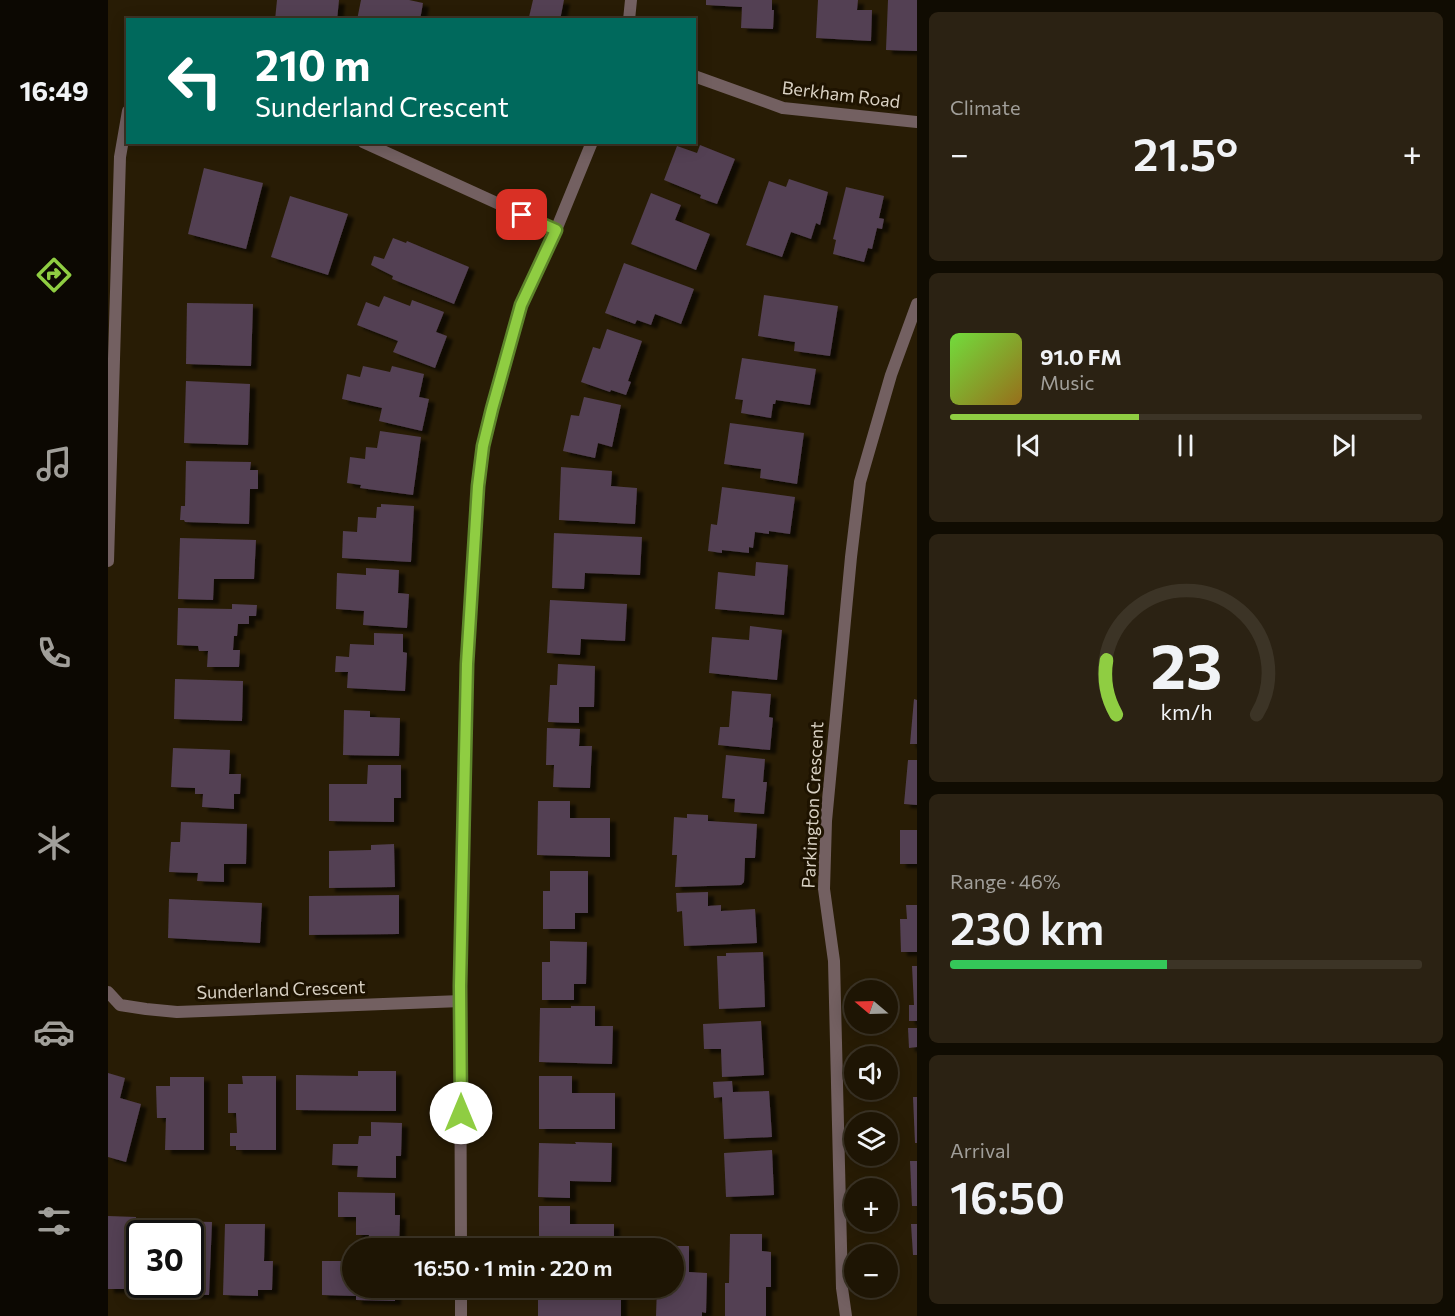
<!DOCTYPE html>
<html lang="en">
<head>
<meta charset="utf-8">
<style>
  body { margin:0; font-family:Commissioner,sans-serif; background:#2b2213; color:#f1f3f6; height:100vh; display:flex; flex-direction:column; font-size:22px; white-space:nowrap }
  * { box-sizing:border-box; margin:0 }
  p { font-size:20px; color:#a19f9a }
  .icon { flex:none; width:33px; height:33px; fill:none; stroke:currentColor; stroke-width:2; stroke-linecap:round; stroke-linejoin:round }
  .map { position:relative; flex:1; overflow:hidden }
  .side { display:flex; flex-direction:column; gap:12px; padding:12px; background:#100c02; width:538px }
  .side>* { flex:none }
  .top-card { position:absolute; left:18px; top:18px; width:570px; height:126px; border-radius:0px; box-shadow:0 3px 15px #0003,0 0 0 2px #3c3426; background:#00695c; color:#fff; overflow:hidden }
  .needle { width:39px; rotate:289deg }
  .tools { position:absolute; left:736px; top:980px; display:grid; gap:12px }
  .tools a { display:grid; place-items:center; width:54px; height:54px; border-radius:50%; background:#1e1504; box-shadow:0 3px 15px #0003,0 0 0 2px #3c3426; font-size:30px }
  .speed { position:absolute; left:18px; top:1220px; display:flex; gap:12px; font-size:30px; font-weight:700; text-align:center }
  .speed>* { display:grid; place-content:center; width:78px; height:78px; border-radius:50%; background:#1e1504; box-shadow:0 3px 15px #0003,0 0 0 2px #3c3426; line-height:1 }
  .speed .limit { border:3px solid #111; border-radius:9px; background:#fff; color:#111 }
  .pin { position:absolute; display:grid; place-items:center; width:51px; height:51px; color:#fff; margin:-26px; border-radius:12px; box-shadow:0 3px 9px #0006 }
  .me { position:absolute; width:66px; margin:-33px; rotate:0deg; stroke-linejoin:round; filter:drop-shadow(0 0 4px #0008) }
  .turn { display:flex; align-items:center; gap:21px; height:126px; padding:0 30px; font-size:27px }
  .turn .icon { width:78px; height:78px; stroke-width:2.5 }
  .turn b { display:block; font-size:42px; line-height:51px }
  .big { font-size:45px; font-weight:600; line-height:1.1 }
  .side .widget { flex:1; display:flex; flex-direction:column; justify-content:center; gap:9px; min-width:0; padding:0 21px; border-radius:9px; background:#2b2213 }
  .side .dial { align-items:center; gap:0 }
  .dial svg { height:156px; overflow:visible; fill:none; stroke:#3c3426; stroke-width:7; stroke-linecap:round; text-anchor:middle }
  .dial text { fill:#f1f3f6; stroke:none }
  .song { display:flex; align-items:center; gap:18px }
  .cover { width:72px; height:72px; border-radius:9px; background:linear-gradient(135deg,hsl(100 70% 55%),hsl(40 70% 35%)) }
  .played { height:6px; border-radius:3px; background:linear-gradient(90deg,#8fcd42 40%,#3c3426 40%) }
  .keys { display:flex; justify-content:space-around; direction:ltr }
  .heat { display:flex; justify-content:space-between; align-items:center; font-size:33px; direction:ltr }
  .charge { height:9px; border-radius:4px; background:linear-gradient(90deg,#34c759 46%,#3c3426 0) }
  .trip { position:absolute; left:234px; top:1238px; width:342px; height:60px; border-radius:30px; background:#1e1504; box-shadow:0 3px 15px #0003,0 0 0 2px #3c3426; font-weight:600; line-height:60px; text-align:center }
  main { display:flex; flex:1; min-height:0 }
  .menu { display:flex; flex-direction:column; width:108px; justify-content:space-around; align-items:center; background:#0c0802; color:#a19f9a }
  .menu .icon { width:42px; height:42px }
  .menu .active { color:#8fcd42 }
  .menu b { font-size:27px; color:#f1f3f6 }
  .map>svg:first-child { display:block }
  .building { fill:#534053; filter:url(#shadow) }
  .lines { fill:none; stroke-linecap:round; stroke-linejoin:round }
  .street { stroke:#736061; stroke-width:12 }
  .route-casing { stroke:#5d852b; stroke-width:15 }
  .route { stroke:#8fcd42; stroke-width:10 }
  .labels { text-anchor:middle; stroke-width:6; stroke-linejoin:round; paint-order:stroke }
  .street-label { font-size:18px; fill:#d9d1c3; stroke:#1e1300 }
</style>
</head>
<body>
<main>
<nav class="menu">
<b>16:49</b>
<svg class="icon active" aria-label="directions" viewBox="0 0 24 24"><path d="M12 3l9 9-9 9-9-9zM9 14v-3h6M13 9l2 2-2 2"/></svg>
<svg class="icon" aria-label="music" viewBox="0 0 24 24"><path d="M9 18V5l10-2v13"/><circle cx="6" cy="18" r="3"/><circle cx="16" cy="16" r="3"/></svg>
<svg class="icon" aria-label="phone" viewBox="0 0 24 24"><path d="M5 4h4l2 5-3 2q2 4 5 5l2-3 5 2v4C11 20 4 13 5 4z"/></svg>
<svg class="icon" aria-label="climate" viewBox="0 0 24 24"><path d="M12 3v18M4 7l16 10M4 17L20 7"/></svg>
<svg class="icon" aria-label="car" viewBox="0 0 24 24"><path d="M5 17H2v-5l4-1 3-4h7l3 4 3 1v5h-3M9 17h6M6 11h13"/><circle cx="7" cy="17" r="2"/><circle cx="17" cy="17" r="2"/></svg>
<svg class="icon" aria-label="filters" viewBox="0 0 24 24"><path d="M4 7h16M4 17h16"/><circle cx="9" cy="7" r="2"/><circle cx="15" cy="17" r="2"/></svg>
</nav>
<div class="map">
<svg width="809" height="1316" viewBox="0 0 809 1316">
  <defs>
    <filter id="shadow"><feDropShadow dx="6" dy="4" stdDeviation="1.5" flood-color="#0009"/></filter>
  </defs>
  <rect width="100%" height="100%" fill="#281c05"/>
  <g class="building">
    <path d="M169,0H231L229,20H167Z"/>
    <path d="M253,0H301L315,3L312,20H249Z"/>
    <path d="M425,0H456L452,20H432L421,17Z"/>
    <path d="M598,0H664V10H666L665,29L633,28L634,7L598,5Z"/>
    <path d="M710,0H750L749,10H764L763,41L708,38Z"/>
    <path d="M780,0H809V51L778,50Z"/>
    <path d="M592,145L627,159L609,204L592,198L593,195L556,180L569,146L589,153Z"/>
    <path d="M96,168L155,183L138,249L80,234Z"/>
    <path d="M681,179L720,192L712,225L708,223L703,239L683,232L674,257L638,245L661,181L678,187Z"/>
    <path d="M738,187L776,196L771,218L776,219L774,229L769,228L764,249L760,248L756,262L725,254L728,240L725,239Z"/>
    <path d="M543,193L573,205L567,220L602,234L588,270L523,244Z"/>
    <path d="M182,196L240,214L220,275L163,257Z"/>
    <path d="M285,238L298,243L299,241L361,267L346,304L284,279L285,276L263,265L266,256L276,259Z"/>
    <path d="M516,263L586,289L573,324L547,314L543,325L529,320L527,324L497,313Z"/>
    <path d="M656,295L730,306L722,356L686,351L687,342L650,336Z"/>
    <path d="M276,296L302,306L304,300L336,312L328,332L339,336L327,368L285,352L290,341L249,325L258,302L271,307Z"/>
    <path d="M79,303L145,304L143,366L78,364Z"/>
    <path d="M499,329L534,341L520,381L523,382L518,395L503,390L502,392L473,382L485,347L492,349Z"/>
    <path d="M634,358L708,369L702,405L668,400L667,404H665L663,418L633,413L635,400L627,399Z"/>
    <path d="M255,366L282,372L284,366L316,374L311,397L321,399L314,431L271,421L274,408L234,399L239,374L252,377Z"/>
    <path d="M78,381L142,384L140,445L76,443Z"/>
    <path d="M476,397L513,405L504,447L490,443L487,458L455,451L463,415L471,416Z"/>
    <path d="M622,423L696,433L689,484L652,478L653,469L616,464Z"/>
    <path d="M272,431L313,437L305,495L252,488L253,485L239,483L242,457L257,459L258,447L269,448Z"/>
    <path d="M78,461L143,462L142,470H150V489H142L141,524L77,522L76,520H72L73,506H77Z"/>
    <path d="M453,467L504,471L503,486L529,488L527,524L451,520Z"/>
    <path d="M614,487L687,497L682,534L661,531V534L647,532L645,548L641,547V553L614,550V553L600,551L603,524L609,525Z"/>
    <path d="M273,504L306,506L303,562L234,558L235,531L249,532L250,517L268,518L269,507H273Z"/>
    <path d="M446,533L534,537L532,575L477,573L476,589L444,588Z"/>
    <path d="M72,538L148,540L146,579H106L105,600L70,599Z"/>
    <path d="M648,562L680,565L676,615L607,609L610,572L647,576Z"/>
    <path d="M258,568L291,570L290,593L301,594L299,628L255,625L256,611L228,609L229,573L258,575Z"/>
    <path d="M442,600L519,604L517,641L473,639L472,655L439,653Z"/>
    <path d="M124,604L149,605L148,616H141V624H130L129,636H126L125,650H132L131,667H99L100,651H91L90,646L69,645L70,608L124,609Z"/>
    <path d="M642,626L674,630L669,680L601,673L604,637L641,640Z"/>
    <path d="M266,633L295,634V652L299,653L297,691L239,688L240,672H227L228,656L241,657L242,644L266,645Z"/>
    <path d="M450,664L487,666L486,707H471V723L440,722L442,685H449Z"/>
    <path d="M67,679L135,681L134,721L66,719Z"/>
    <path d="M624,691L663,694L661,717L665,718L662,750L610,745L612,727H621Z"/>
    <path d="M806,699L809,700V744H802Z"/>
    <path d="M236,710L262,711V717L292,718L291,756L235,755Z"/>
    <path d="M439,728L472,729L471,746H484L482,788L445,787L446,765H438Z"/>
    <path d="M65,748L122,750L121,774H133L132,794H126V809L94,807L95,794H87V788L63,787Z"/>
    <path d="M618,755L657,759L655,782H659L656,814L626,812L627,799L614,798Z"/>
    <path d="M800,760H809V805L796,804Z"/>
    <path d="M260,765H293V798H286V822L221,821V784H259Z"/>
    <path d="M430,801H462V818H502V857L429,855Z"/>
    <path d="M579,814L600,815V821L649,824L647,858H637L636,882L633,885L567,887L569,855H564L566,817L579,818Z"/>
    <path d="M73,822L139,824L138,864H116V882L89,881L90,873L61,872L63,842H72Z"/>
    <rect x="792" y="830" width="17" height="34"/>
    <path d="M286,844L287,887L221,888V851L263,850V845Z"/>
    <path d="M442,871H480V913H467V929H435V891H442Z"/>
    <path d="M600,892V906L613,905V911L647,909L649,943L576,946L574,911L569,912L568,893Z"/>
    <path d="M291,895V934L201,935V896Z"/>
    <path d="M61,899L154,903L152,943L60,938Z"/>
    <path d="M798,905H809V952H793L792,919H799Z"/>
    <path d="M442,941L479,942L478,984H466V1000H434V962H442Z"/>
    <path d="M655,952L657,1007L611,1009L609,956H618V953Z"/>
    <path d="M804,966H809V1021H801V1005H806Z"/>
    <path d="M463,1006H487V1026H505L504,1064L431,1062L432,1008H463Z"/>
    <path d="M653,1021L656,1075L614,1077L613,1049H596L595,1024Z"/>
    <path d="M800,1028H809V1047L801,1048Z"/>
    <path d="M250,1071H288V1111L188,1110V1075L250,1076Z"/>
    <path d="M0,1073L17,1078L12,1098L33,1104L18,1162L0,1157Z"/>
    <path d="M134,1076H168V1150H128V1146H122V1133H129L128,1113H120V1084H135Z"/>
    <path d="M431,1076H464V1093H507V1129H431Z"/>
    <path d="M62,1077H96V1150H57L58,1118H49L48,1086H62Z"/>
    <path d="M624,1081L625,1092L661,1091L664,1137L616,1139L614,1097L606,1098L605,1082Z"/>
    <path d="M805,1097H809V1143H807Z"/>
    <path d="M263,1122L294,1123L293,1156H288V1178L249,1177L250,1166L224,1165L225,1144H250L251,1136H263Z"/>
    <path d="M467,1142L504,1143L503,1182L462,1181V1198L430,1197L431,1143L468,1144Z"/>
    <path d="M664,1150L666,1195L618,1197L616,1153Z"/>
    <path d="M802,1161H809V1206H804Z"/>
    <path d="M230,1192L287,1193V1215H292L291,1248H250V1245H260L261,1235H248V1217H230Z"/>
    <path d="M431,1206H462V1224H506V1248H431Z"/>
    <path d="M0,1216L28,1217L27,1256H32V1282H21V1289H0Z"/>
    <path d="M65,1221L104,1222L101,1295L67,1294V1287L52,1286L53,1284H82V1233H64Z"/>
    <path d="M117,1224H157L156,1261H165L164,1290H150V1296L115,1295Z"/>
    <path d="M803,1224H809V1255H805Z"/>
    <path d="M622,1234H654V1251L663,1252V1287H658V1316H617V1283H621Z"/>
    <path d="M550,1246H581V1272L599,1273L598,1313L594,1312V1316H548L549,1287H566V1248H550Z"/>
    <path d="M214,1261H244V1287H287V1301L248,1300V1296L214,1295Z"/>
    <rect x="430" y="1287" width="83" height="29"/>
  </g>
  <g class="lines">
    <g class="street">
      <path d="M521,20L523,0"/>
      <path d="M586,76L675,108L809,122"/>
      <path d="M255,142L448,230"/>
      <path d="M0,561L12,157L20,111"/>
      <path d="M0,992L12,1005L38,1009L69,1012L353,1001"/>
      <path d="M353,1248L352,986L359,664L370,486L375,446L384,409L413,305L448,230L484,142"/>
      <path d="M353,1316V1287"/>
      <path d="M738,1316L734,1288L726,961L716,889L718,821L743,557L752,482L783,375L809,304"/>
    </g>
  </g>
  <g class="lines">
    <defs>
      <path id="route" d="M353,1113L352,986L359,664L370,486L375,446L384,409L413,305L448,230L414,215"/>
    </defs>
    <use href="#route" class="route-casing"/>
    <use href="#route" class="route"/>
  </g>
  <g class="labels">
    <g class="street-label">
      <text transform="translate(733 95) rotate(7)" y="6">Berkham Road</text>
      <text transform="translate(705 805) rotate(-87)" y="6">Parkington Crescent</text>
      <text transform="translate(173 990) rotate(-2)" y="6">Sunderland Crescent</text>
    </g>
  </g>
</svg>
<div class="tools">
<a><svg class="needle" viewBox="-14 -14 28 28"><path d="M0-13l5 13h-10z" fill="#e53935"/><path d="M0 13l5-13h-10z" fill="#a19f9a"/></svg></a>
<a><svg class="icon" aria-label="sound" viewBox="0 0 24 24"><path d="M4 9h4l5-4v14l-5-4H4zM17 9q2 3 0 6"/></svg></a>
<a><svg class="icon" aria-label="layers" viewBox="0 0 24 24"><path d="M12 4l9 5-9 5-9-5zM3 14l9 5 9-5"/></svg></a>
<a>+</a>
<a>−</a>
</div>
<div class="speed"><div class="limit">30</div></div>
<div class="pin" style="left:414px;top:215px;background:#d93025"><svg class="icon" aria-label="arrive" viewBox="0 0 24 24"><path d="M6 21V4h12l-3 4 3 4H6"/></svg></div>
<svg class="me" style="left:353px;top:1113px" viewBox="-20 -20 40 40"><circle r="19" fill="#fff"/><path d="M0-13L10 11 0 6-10 11z" fill="#8fcd42"/></svg>
<div class="trip">16:50 · 1 min · 220 m</div>
<div class="top-card">
<div class="turn"><svg class="icon" aria-label="left" viewBox="0 0 24 24"><path d="M17 20v-9H6M10 6l-5 5 5 5"/></svg><div><b>210 m</b>Sunderland Crescent</div></div>
</div>
</div>
<section class="side">
<div class="widget"><p>Climate</p>
<div class="heat"><a>−</a><b class="big">21.5°</b><a>+</a></div>
</div>
<div class="widget">
<div class="song"><i class="cover"></i><div><b>91.0 FM</b><p>Music</p></div></div>
<div class="played"></div>
<div class="keys"><svg class="icon" aria-label="previous" viewBox="0 0 24 24"><path d="M18 5L8 12l10 7zM5 5v14"/></svg><svg class="icon" aria-label="pause" viewBox="0 0 24 24"><path d="M8 5v14M16 5v14"/></svg><svg class="icon" aria-label="next" viewBox="0 0 24 24"><path d="M6 5l10 7-10 7zM19 5v14"/></svg></div>
</div>
<div class="widget dial"><svg viewBox="0 0 100 80">
<path d="M14 69A42 42 0 1 1 86 69"/>
<path d="M14 69A42 42 0 0 1 9 41" stroke="#8fcd42"/>
<text x="50" y="56" font-size="32" font-weight="700">23</text>
<text x="50" y="72" font-size="11">km/h</text>
</svg></div>
<div class="widget"><p>Range · 46%</p><b class="big">230 km</b><div class="charge"></div></div>
<div class="widget"><p>Arrival</p><b class="big">16:50</b></div>
</section>
</main>
</body>
</html>
